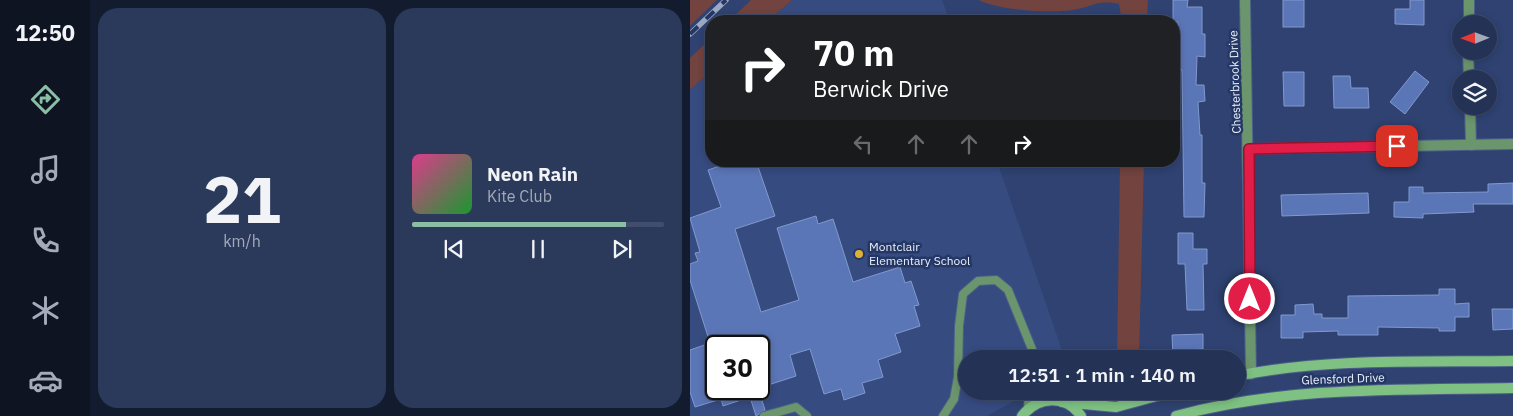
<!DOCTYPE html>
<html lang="en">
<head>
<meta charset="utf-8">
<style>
  body { margin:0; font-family:"IBM Plex Sans",sans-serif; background:#2b3a5b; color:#f1f3f6; height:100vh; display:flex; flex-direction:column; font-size:19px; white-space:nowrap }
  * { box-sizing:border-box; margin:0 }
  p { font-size:16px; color:#a3aab9 }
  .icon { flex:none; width:28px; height:28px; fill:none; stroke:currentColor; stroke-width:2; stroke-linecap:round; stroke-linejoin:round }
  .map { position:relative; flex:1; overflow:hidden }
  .sheet { display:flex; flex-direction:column; gap:8px; padding:8px; background:#131c2f; width:600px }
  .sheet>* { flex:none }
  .hud { position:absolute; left:15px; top:15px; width:475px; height:152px; border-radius:20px; box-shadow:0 2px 8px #0003,0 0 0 1px #404d6c; background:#202124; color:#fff; overflow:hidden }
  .needle { width:32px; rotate:269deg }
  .tools { position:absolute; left:762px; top:15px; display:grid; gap:10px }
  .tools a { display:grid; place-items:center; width:45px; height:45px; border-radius:50%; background:#233255; box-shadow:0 2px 8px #0003,0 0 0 1px #404d6c; font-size:25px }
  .speed { position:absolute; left:15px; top:335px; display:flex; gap:10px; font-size:25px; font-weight:700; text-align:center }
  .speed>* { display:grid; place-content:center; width:65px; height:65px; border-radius:50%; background:#233255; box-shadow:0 2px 8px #0003,0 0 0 1px #404d6c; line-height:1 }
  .speed .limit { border:2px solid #111; border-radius:8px; background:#fff; color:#111 }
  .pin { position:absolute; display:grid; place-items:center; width:42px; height:42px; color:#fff; margin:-21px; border-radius:10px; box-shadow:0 2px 8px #0006 }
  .me { position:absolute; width:55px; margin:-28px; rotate:0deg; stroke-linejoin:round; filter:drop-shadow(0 0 4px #0008) }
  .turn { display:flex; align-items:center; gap:18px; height:105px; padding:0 25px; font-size:22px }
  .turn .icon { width:65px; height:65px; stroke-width:2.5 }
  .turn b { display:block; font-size:35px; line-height:42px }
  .lanes { display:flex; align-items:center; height:48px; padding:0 25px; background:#0003; justify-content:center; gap:25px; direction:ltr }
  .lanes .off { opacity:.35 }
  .sheet .tile { flex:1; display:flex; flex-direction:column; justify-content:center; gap:8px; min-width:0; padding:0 18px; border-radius:20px; background:#2b3a5b }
  .sheet .dial { align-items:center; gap:0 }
  .dial b { font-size:65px; line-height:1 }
  .song { display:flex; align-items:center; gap:15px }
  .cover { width:60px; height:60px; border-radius:8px; background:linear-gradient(135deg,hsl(330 70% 55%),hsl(130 70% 35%)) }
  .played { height:5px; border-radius:2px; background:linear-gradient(90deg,#8abfa5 85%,#404d6c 85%) }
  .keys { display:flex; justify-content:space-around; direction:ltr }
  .sheet .tiles { flex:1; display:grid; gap:8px; grid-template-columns:repeat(2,1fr) }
  .trip { position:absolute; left:268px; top:350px; width:288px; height:50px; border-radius:25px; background:#233255; box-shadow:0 2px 8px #0003,0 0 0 1px #404d6c; font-weight:600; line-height:50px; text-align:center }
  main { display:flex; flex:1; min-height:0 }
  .menu { display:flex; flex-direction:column; width:90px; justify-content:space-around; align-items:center; background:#0e1422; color:#a3aab9 }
  .menu .icon { width:35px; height:35px }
  .menu .active { color:#8abfa5 }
  .menu b { font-size:22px; color:#f1f3f6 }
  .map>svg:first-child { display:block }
  .built { fill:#364b80; fill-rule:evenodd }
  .green { fill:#72433f }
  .building { fill:#5b76b7; stroke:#8199ce }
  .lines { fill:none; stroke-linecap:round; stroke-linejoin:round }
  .lane-casing { stroke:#4d5e87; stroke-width:10 }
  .street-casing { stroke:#4d5e87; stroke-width:12 }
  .secondary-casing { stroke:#4d5e87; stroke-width:12 }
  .lane { stroke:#6b956d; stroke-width:8 }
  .street { stroke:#6b956d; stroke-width:10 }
  .secondary { stroke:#7ec182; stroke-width:10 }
  .rail-casing { stroke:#9da8c2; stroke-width:5.5 }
  .rail { stroke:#253765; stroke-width:4; stroke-dasharray:11; stroke-linecap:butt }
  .route-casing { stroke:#92132f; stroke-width:12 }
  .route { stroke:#e11d48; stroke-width:9 }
  .poi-dot { fill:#e0b034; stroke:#253765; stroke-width:2 }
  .labels { text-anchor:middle; stroke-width:5; stroke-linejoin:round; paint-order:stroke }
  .street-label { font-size:12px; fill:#eaf0fb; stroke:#253765 }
  .poi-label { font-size:12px; fill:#eaf0fb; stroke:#253765; text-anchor:start }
</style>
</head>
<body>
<main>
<nav class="menu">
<b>12:50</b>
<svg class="icon active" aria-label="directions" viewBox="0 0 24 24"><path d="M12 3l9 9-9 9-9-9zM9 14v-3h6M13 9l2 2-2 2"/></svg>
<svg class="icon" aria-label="music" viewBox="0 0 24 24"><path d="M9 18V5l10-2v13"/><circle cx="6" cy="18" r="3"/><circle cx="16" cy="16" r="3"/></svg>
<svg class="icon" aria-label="phone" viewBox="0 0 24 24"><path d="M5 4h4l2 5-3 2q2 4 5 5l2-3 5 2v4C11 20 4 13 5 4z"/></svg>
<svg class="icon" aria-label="climate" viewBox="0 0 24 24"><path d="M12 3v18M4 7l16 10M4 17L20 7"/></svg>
<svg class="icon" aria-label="car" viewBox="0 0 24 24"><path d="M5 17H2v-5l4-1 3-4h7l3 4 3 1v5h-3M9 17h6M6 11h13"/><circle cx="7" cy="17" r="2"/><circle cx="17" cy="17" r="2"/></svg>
</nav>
<section class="sheet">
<div class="tiles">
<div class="tile dial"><b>21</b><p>km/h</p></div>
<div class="tile">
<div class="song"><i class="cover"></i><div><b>Neon Rain</b><p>Kite Club</p></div></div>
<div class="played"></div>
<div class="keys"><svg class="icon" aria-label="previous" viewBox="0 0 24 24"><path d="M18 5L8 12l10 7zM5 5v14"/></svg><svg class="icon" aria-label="pause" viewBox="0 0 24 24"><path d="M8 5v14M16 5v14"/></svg><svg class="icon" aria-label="next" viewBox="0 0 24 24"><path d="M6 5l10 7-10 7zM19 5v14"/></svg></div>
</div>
</div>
</section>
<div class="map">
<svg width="823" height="416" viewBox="0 0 823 416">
  <rect width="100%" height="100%" fill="#2f4271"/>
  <g class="built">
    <path d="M102,0H252L260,21H78Z"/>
    <path d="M21,71V161H307L375,359H276V391H342L297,416H0V90ZM26,346H69V389H26Z"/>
  </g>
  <g class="green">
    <path d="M0,0H27L0,26Z"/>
    <path d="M61,0H102L78,21H39Z"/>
    <path d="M289,0H458L457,21H432L429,4C407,0 407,5 388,9C365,14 310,11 289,0Z"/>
    <path d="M21,38V71L0,90V58Z"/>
    <path d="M430,161H454L449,359H427Z"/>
  </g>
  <g class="building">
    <path d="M483,0H498L497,7H512V34H515V57L507,56L506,85H514L515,101L508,102L510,135H512V183H515L514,217H494L492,70H489V66H484V53H487L488,22L483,21Z"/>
    <rect x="593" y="0" width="21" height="27"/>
    <path d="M720,0H734V25L705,24V9H720Z"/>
    <path d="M725,71L739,82L715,114L700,102Z"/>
    <path d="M593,72H614V106H594Z"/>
    <path d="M643,76H660L661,88H678L679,108H644Z"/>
    <path d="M44,161H66L85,216L45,229L71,312L109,300L87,228L126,216L128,224L143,219L163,282L210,267L215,283L221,281L229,305L224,306L230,326L205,334L211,352L188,360L193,377L172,383L175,393L154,400L151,389L134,394L120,349L100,355L106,376L69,388V346H26V389H79V391L70,394L75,410L66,416L60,397L33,406L31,399L5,407L0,392V350L20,343L0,280V264L8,261L5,253L10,252L0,218L31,207L18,170Z"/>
    <path d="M823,183V204H783L784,212L733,214V218L704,217V202H719V187H733V193L798,192V184Z"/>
    <path d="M678,193L679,213L592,216L591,195Z"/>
    <path d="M488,233H503V249H517V264H513L514,310H497L495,264H488Z"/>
    <path d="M749,289H765V304L779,303V317H765V331H749V328L688,327V335H648V331L613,332V338H591V315H605V305L623,304L624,314H632V318H658V296L749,295Z"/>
    <path d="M802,309H823V329L803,330Z"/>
    <path d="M513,334V349L498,350V359H483L482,335Z"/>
  </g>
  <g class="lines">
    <defs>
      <g id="lane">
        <path d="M363,391L367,400"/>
        <path d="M338,409L339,391"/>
        <path d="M74,416L106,407L117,416"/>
        <path d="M253,416L264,399L268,377L269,326L273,294L288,281L306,280L318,290L346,359"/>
      </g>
      <g id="street">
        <path d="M555,0L561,374"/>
        <path d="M779,24V0"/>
        <path d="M778,51L779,79"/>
        <path d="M780,106L781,145"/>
        <path d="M559,149L823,144"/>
      </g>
      <g id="secondary">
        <path d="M546,376C636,358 731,362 823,361"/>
        <path d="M372,402L426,407L485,391"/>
        <path d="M332,416C348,396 376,394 391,416"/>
        <path d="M486,416C596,386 710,390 823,388"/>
      </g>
    </defs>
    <use href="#lane" class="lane-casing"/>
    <use href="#street" class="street-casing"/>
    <use href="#secondary" class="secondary-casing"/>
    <use href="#lane" class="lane"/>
    <use href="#street" class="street"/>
    <use href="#secondary" class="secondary"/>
    <defs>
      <path id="rail" d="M0,34L36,0"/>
    </defs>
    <use href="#rail" class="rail-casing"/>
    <use href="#rail" class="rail"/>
  </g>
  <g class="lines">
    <defs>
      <path id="route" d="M560,299L559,149L707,146"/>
    </defs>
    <use href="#route" class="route-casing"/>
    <use href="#route" class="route"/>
  </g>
  <circle class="poi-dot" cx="169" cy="254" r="5"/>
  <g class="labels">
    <g class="street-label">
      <text transform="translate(545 82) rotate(-92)" y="4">Chesterbrook Drive</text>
      <text transform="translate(653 379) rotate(-2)" y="4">Glensford Drive</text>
    </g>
    <g class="poi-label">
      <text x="179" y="251">Montclair<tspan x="179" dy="14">Elementary School</tspan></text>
    </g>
  </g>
</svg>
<div class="tools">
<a><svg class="needle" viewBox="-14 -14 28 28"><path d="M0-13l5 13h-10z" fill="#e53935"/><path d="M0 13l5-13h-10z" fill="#a3aab9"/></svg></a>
<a><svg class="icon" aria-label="layers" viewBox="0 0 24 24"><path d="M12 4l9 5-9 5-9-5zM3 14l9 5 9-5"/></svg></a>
</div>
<div class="speed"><div class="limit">30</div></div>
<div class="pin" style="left:707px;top:146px;background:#d93025"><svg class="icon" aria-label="arrive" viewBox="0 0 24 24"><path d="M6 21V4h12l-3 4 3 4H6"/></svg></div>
<svg class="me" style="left:560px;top:299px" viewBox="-20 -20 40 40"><circle r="17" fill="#e11d48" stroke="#fff" stroke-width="3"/><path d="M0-11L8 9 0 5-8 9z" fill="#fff"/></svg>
<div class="trip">12:51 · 1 min · 140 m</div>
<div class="hud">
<div class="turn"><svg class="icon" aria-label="right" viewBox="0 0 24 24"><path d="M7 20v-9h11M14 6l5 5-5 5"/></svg><div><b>70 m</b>Berwick Drive</div></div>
<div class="lanes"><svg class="icon off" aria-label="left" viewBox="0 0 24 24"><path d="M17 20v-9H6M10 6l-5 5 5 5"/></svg><svg class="icon off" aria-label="ahead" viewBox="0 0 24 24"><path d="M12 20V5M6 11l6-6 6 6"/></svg><svg class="icon off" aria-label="ahead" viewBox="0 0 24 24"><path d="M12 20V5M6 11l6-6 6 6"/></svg><svg class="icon" aria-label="right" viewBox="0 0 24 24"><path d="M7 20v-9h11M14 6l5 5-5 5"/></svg></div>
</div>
</div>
</main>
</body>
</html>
